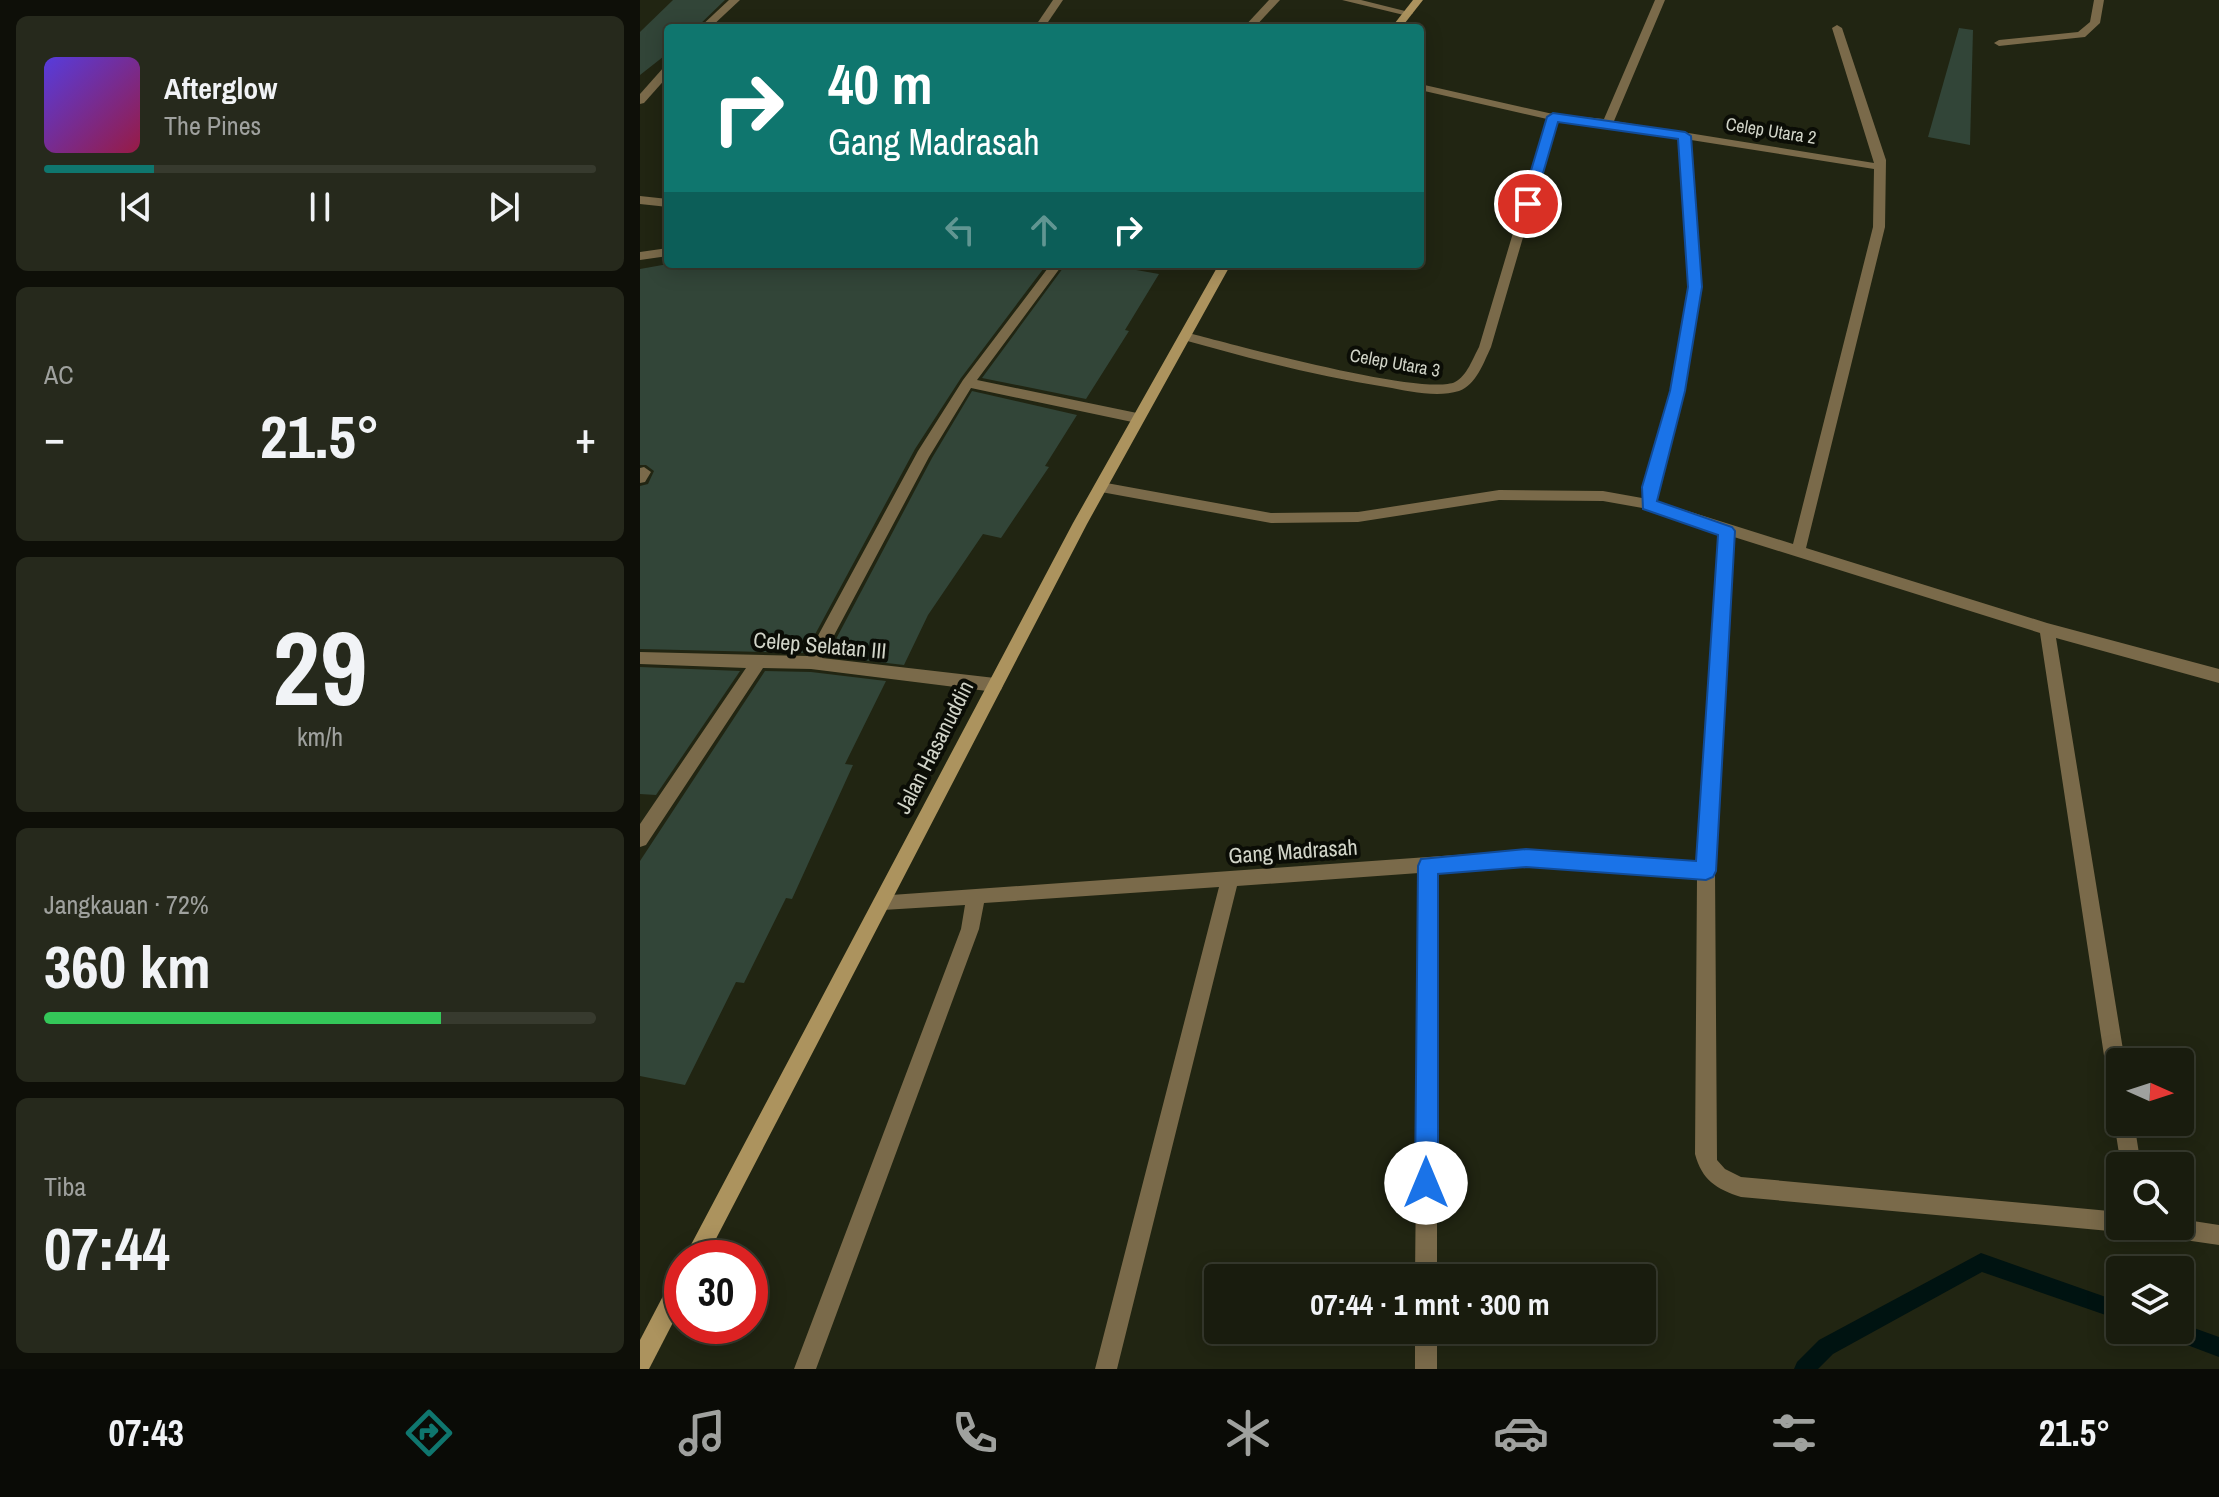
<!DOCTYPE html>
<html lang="id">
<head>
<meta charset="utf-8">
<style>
  body { margin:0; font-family:"Archivo Narrow",sans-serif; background:#26291c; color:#f1f3f6; height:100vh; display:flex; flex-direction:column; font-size:30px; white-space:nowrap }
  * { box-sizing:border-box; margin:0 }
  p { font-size:26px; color:#9fa19e }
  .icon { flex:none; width:44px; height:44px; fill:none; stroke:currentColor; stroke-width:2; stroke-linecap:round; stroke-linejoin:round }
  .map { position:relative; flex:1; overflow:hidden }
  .panel { display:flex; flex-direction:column; gap:16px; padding:16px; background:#0e0f08; width:640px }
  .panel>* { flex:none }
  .top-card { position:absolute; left:24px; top:24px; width:760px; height:244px; border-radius:8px; box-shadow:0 4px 20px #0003,0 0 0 2px #373a2e; background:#0f766e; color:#fff; overflow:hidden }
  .needle { width:52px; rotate:93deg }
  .controls { position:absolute; left:1466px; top:1048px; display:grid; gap:16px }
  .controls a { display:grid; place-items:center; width:88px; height:88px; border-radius:8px; background:#191c0e; box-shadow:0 4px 20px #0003,0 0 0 2px #373a2e; font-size:40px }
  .speed { position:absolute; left:24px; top:1240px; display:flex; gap:16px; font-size:40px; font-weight:700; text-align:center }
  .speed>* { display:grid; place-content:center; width:104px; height:104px; border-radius:50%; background:#191c0e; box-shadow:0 4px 20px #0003,0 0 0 2px #373a2e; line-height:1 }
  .speed .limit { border:12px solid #d22; background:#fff; color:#111 }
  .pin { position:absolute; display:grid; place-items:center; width:68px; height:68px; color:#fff; margin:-34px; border:4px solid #fff; border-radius:50%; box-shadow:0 2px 8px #0007 }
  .me { position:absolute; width:88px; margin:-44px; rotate:0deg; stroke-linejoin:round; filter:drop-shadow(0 0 6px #0008) }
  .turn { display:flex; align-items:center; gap:28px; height:168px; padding:0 32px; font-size:36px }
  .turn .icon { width:104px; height:104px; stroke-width:2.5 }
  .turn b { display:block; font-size:56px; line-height:68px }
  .lanes { display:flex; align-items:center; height:76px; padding:0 32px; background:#0003; justify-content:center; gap:40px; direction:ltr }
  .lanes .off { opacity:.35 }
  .big { font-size:60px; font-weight:700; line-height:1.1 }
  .panel .tile { flex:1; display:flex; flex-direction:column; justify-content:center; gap:12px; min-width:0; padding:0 28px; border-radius:12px; background:#26291c }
  .panel .dial { align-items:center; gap:0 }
  .dial b { font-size:104px; line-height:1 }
  .song { display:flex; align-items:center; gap:24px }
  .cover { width:96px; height:96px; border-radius:12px; background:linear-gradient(135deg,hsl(250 70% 55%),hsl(340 70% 35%)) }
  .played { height:8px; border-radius:4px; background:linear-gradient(90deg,#0f766e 20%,#373a2e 20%) }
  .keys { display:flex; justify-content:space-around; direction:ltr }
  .heat { display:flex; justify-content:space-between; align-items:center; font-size:44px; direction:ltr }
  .charge { height:12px; border-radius:6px; background:linear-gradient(90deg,#34c759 72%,#373a2e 0) }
  .trip { position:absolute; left:564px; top:1264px; width:452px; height:80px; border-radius:8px; background:#191c0e; box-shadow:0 4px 20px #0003,0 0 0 2px #373a2e; font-weight:700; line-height:80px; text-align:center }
  .tabs { display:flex; height:128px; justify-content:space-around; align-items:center; background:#0a0b06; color:#9fa19e }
  .tabs .icon { width:56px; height:56px }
  .tabs .on { color:#0f766e }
  .tabs b { font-size:36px; color:#f1f3f6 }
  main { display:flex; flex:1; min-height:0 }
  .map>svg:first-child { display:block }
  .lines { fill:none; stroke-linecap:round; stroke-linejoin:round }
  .stream { fill:#001311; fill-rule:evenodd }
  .building { fill:#324538 }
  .minor { fill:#7a6a4a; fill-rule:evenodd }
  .secondary { fill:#ac935e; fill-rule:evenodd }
  .route { fill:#1a73e8; stroke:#114b97; stroke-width:2 }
  .labels { text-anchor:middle; stroke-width:8; stroke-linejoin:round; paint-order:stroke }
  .far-street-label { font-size:18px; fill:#d1d4c8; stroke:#0b0d06 }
  .street-label { font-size:22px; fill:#d1d4c8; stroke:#0b0d06 }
</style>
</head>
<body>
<main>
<section class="panel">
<div class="tile">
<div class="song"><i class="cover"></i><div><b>Afterglow</b><p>The Pines</p></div></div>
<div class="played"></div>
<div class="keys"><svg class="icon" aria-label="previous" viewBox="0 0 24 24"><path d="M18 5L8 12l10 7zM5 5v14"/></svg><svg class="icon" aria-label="pause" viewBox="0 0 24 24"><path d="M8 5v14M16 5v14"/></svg><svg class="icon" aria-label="next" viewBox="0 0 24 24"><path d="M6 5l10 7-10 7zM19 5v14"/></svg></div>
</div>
<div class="tile"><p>AC</p>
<div class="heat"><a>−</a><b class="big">21.5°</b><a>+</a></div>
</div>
<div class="tile dial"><b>29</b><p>km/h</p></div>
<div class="tile"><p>Jangkauan · 72%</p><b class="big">360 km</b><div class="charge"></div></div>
<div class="tile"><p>Tiba</p><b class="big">07:44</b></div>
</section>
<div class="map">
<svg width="1579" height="1369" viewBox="0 0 1579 1369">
  <rect width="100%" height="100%" fill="#212512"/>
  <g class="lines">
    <g class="stream">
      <path d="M1341,1253L1480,1302V1320L1342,1272L1193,1354L1178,1369H1154L1157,1362L1179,1340Z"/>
      <path d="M1540,1323L1579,1337V1357L1526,1337L1523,1330H1540Z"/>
    </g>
  </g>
  <g class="building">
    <path d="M33,0H85L56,28H28V53L0,75V32Z"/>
    <path d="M1319,28L1333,30L1330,145L1288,137Z"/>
    <path d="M28,264H407L321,378L275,449L165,653L0,649V486L8,484L14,471L6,465H0V269Z"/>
    <path d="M426,264H462L519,274L485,330L489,331L446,399L342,378Z"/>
    <path d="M332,391L437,415L405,466L409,467L361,538L343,534L288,615L264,665L187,656L292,458Z"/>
    <path d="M0,667L100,671L16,795L0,794Z"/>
    <path d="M125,671L171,672L246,681L205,764L213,765L152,899L146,898L104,983L96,982L45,1085L0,1076V861Z"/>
  </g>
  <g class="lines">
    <g class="minor">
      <path d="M89,0H100L70,28H59Z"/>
      <path d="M413,0H423L404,28H394Z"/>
      <path d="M629,0H640L614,28H603Z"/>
      <path d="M702,0H721L773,13L768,16Z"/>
      <path d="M1015,0H1025L974,121L1234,163L1192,28L1197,25L1202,28L1246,160L1245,227L1166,548L1407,623L1579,669V683L1416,638L1485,1062H1480V1105L1473,1102L1470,1095L1400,633L1094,537L1075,871L1077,1160L1085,1169L1101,1177L1480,1212V1226H1489L1487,1229L1480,1232L1101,1197C1076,1189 1062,1180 1055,1154L1057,878L886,866L797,872V1278H775L779,873L597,886L477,1369H455L579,887L344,903L339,929L176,1369H154L321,929L325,905L243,910L237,908L234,902L237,896L886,850L1058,862L1080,532L1008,509L963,501L859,500L718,522L631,523L461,492L454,487L461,482L631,513L718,512L859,490L963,491L1002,498L1030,391L1049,287L1040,138L917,121L851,347C844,362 836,385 819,391C797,398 768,391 746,387C676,376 608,358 540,339L539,336L545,332C587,343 784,397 815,382C827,376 833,358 839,347L907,119L780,90V84L913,114L964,119ZM1051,140L1234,169L1233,227L1153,544L1016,501L1044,391L1061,287Z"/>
      <path d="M1454,0H1464L1460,23L1445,37L1359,46L1354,43L1359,40L1438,32L1450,22Z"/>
      <path d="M28,66V76L4,103L0,104V94L24,67Z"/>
      <path d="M0,196L28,199V207L0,204Z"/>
      <path d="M28,248V256L0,260V252Z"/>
      <path d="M411,264H423L337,380L497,413L504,418L497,423L331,388L289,457L182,658L355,678L361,680L363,685L361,690L355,692L171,669L123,668L6,845L0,847V824L106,668L0,664V652L167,656L278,451L323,380Z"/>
      <path d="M4,467L11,472L5,482L0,483V468Z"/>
      <path d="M1480,1114V1122H1494L1501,1166H1481L1474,1122Z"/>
      <path d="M1540,1219L1579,1225V1245L1517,1236L1510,1233L1507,1226H1540Z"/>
      <rect x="775" y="1330" width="22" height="39"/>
    </g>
    <g class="secondary">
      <path d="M773,0H783L761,28H751Z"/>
      <path d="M579,264H591L447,524L66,1258H44L433,523Z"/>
      <path d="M42,1272V1305L9,1369H0V1340L34,1275Z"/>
    </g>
  </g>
  <path class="route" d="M913,113L1045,132L1051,136L1062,287L1045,391L1017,501L1092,527L1095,531L1076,871L1073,877L1066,880L886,867L798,874V1183L795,1191L786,1194L778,1191L775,1183L778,866L781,859L886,849L1056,861L1078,535L1003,509L1002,487L1030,391L1048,287L1038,139L918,122L894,204L883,206L881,204L907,117Z"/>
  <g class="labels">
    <g class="far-street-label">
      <text transform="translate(1131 131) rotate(9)" y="6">Celep Utara 2</text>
      <text transform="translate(755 363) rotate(10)" y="6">Celep Utara 3</text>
    </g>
    <g class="street-label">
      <text transform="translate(180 645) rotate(5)" y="8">Celep Selatan III</text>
      <text transform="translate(294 747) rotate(-63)" y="8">Jalan Hasanuddin</text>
      <text transform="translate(653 851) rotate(-4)" y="8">Gang Madrasah</text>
    </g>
  </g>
</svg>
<div class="controls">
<a><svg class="needle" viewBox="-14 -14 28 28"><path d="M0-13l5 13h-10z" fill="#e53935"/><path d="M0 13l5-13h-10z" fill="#9fa19e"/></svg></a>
<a><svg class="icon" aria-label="search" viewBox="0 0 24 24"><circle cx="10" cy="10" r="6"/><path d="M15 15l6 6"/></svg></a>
<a><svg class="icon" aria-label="layers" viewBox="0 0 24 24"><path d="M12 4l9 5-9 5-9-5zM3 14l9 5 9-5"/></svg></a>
</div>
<div class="speed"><div class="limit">30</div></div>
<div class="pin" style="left:888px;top:204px;background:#d93025"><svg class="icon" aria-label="arrive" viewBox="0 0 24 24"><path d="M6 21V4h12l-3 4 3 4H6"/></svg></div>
<svg class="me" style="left:786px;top:1183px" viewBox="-20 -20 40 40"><circle r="19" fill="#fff"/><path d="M0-13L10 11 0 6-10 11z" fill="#1a73e8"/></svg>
<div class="trip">07:44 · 1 mnt · 300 m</div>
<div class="top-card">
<div class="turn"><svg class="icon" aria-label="right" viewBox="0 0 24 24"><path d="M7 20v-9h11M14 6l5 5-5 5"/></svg><div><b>40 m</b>Gang Madrasah</div></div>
<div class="lanes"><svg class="icon off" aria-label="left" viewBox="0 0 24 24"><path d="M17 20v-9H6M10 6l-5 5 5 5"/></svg><svg class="icon off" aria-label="ahead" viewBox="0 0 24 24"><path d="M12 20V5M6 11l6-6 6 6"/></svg><svg class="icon" aria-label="right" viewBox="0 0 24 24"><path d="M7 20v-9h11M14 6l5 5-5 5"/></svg></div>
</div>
</div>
</main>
<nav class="tabs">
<b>07:43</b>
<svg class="icon on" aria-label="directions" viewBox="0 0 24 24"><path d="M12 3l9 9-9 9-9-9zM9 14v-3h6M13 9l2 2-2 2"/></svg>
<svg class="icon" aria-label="music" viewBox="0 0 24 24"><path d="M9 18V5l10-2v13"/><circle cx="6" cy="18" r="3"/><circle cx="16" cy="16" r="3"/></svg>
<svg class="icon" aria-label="phone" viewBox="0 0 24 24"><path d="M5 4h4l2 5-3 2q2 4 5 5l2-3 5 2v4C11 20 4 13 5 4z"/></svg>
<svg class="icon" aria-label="climate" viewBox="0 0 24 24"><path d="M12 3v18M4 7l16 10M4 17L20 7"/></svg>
<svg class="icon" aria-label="car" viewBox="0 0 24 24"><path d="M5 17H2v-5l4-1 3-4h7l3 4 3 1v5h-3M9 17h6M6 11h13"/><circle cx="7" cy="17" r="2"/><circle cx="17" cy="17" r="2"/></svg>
<svg class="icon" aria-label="filters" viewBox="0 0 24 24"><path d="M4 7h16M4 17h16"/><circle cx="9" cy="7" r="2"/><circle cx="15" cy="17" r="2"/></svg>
<b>21.5°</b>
</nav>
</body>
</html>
